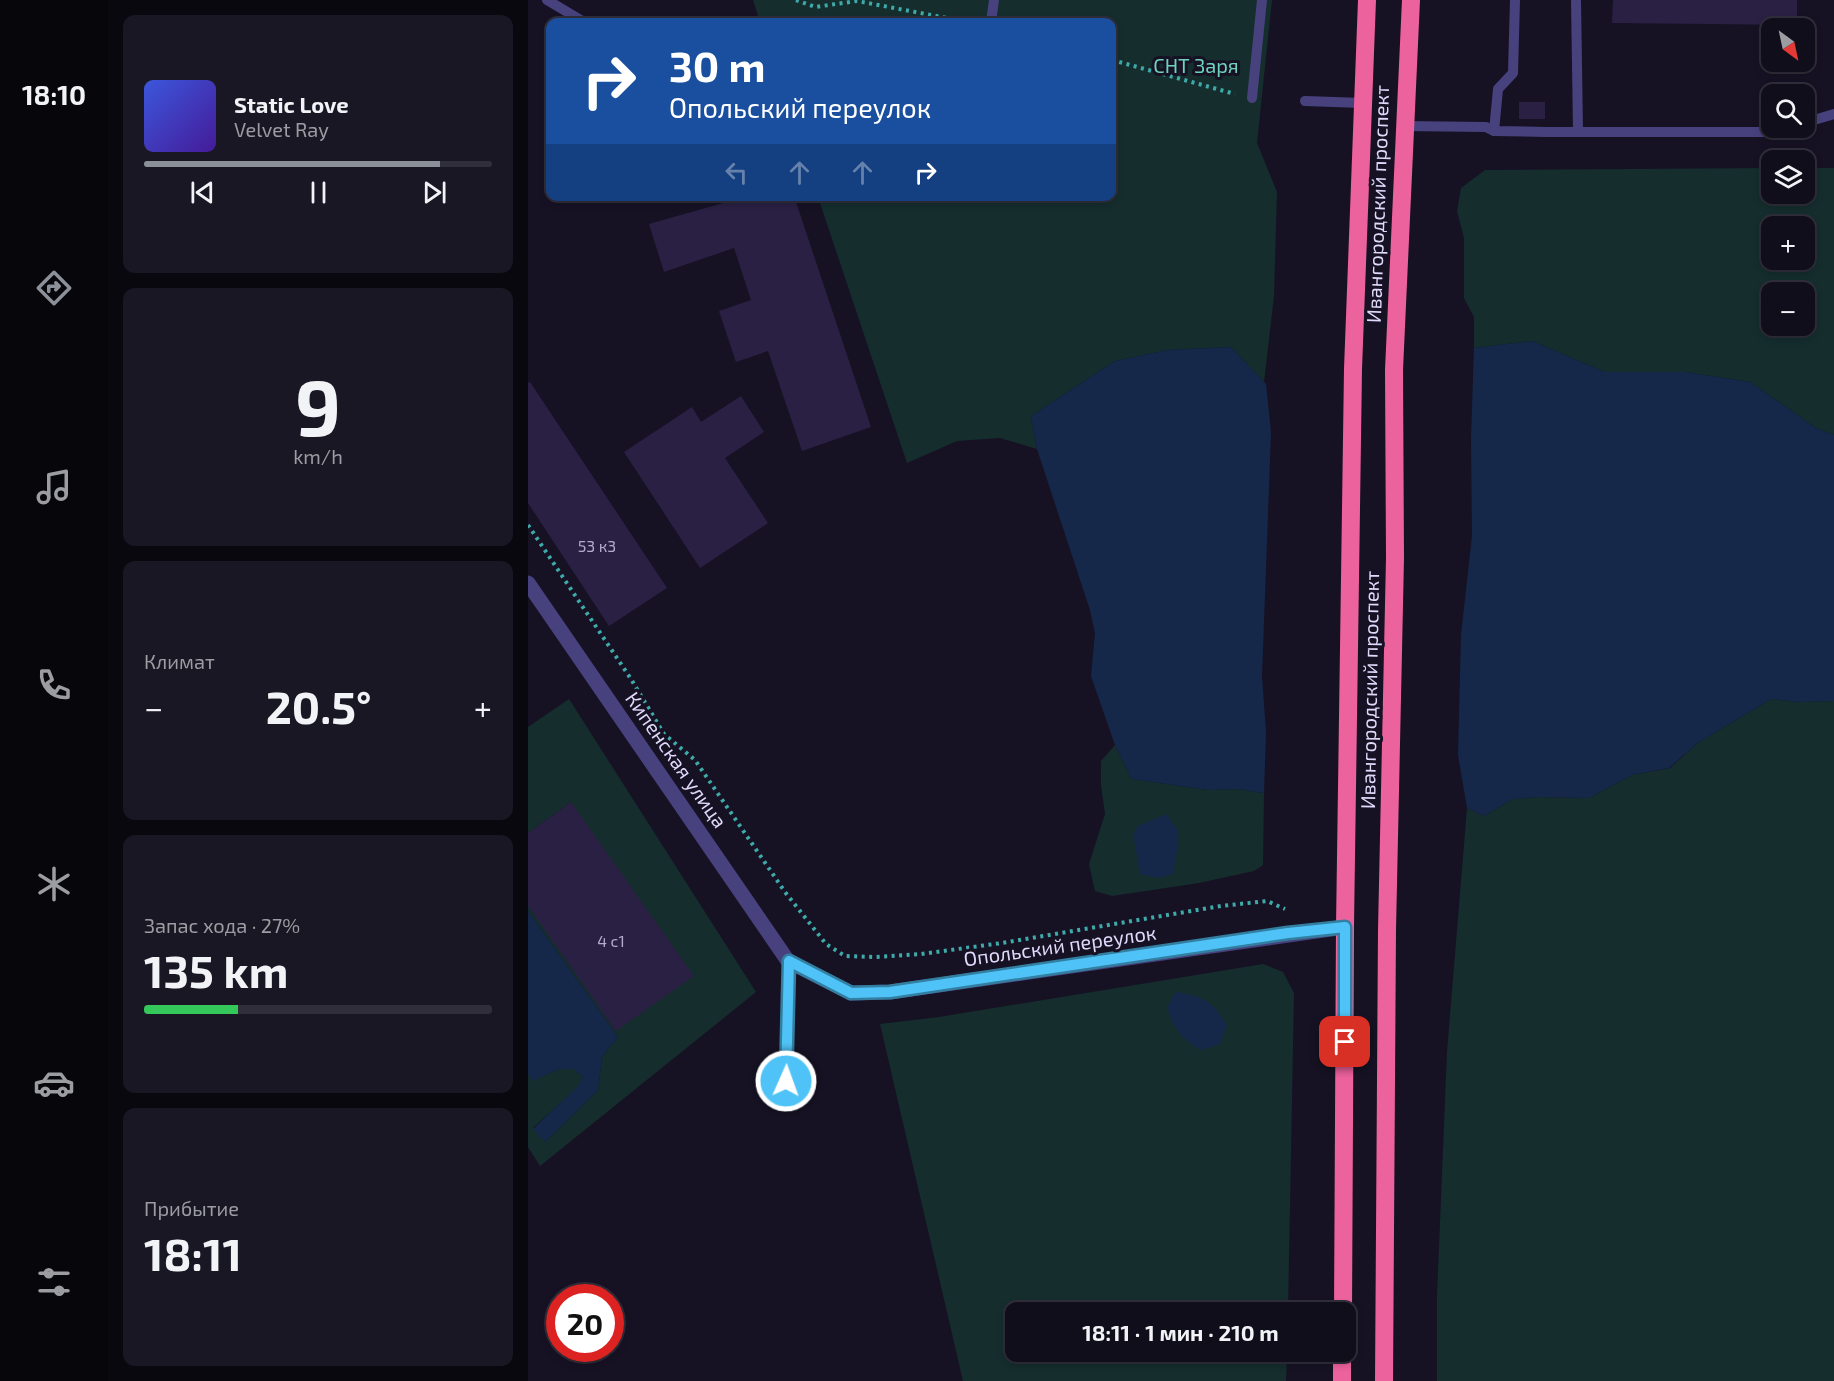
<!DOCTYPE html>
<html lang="ru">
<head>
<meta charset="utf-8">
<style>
  body { margin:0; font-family:"Exo 2",sans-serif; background:#191724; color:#f1f3f6; height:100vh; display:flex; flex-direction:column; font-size:22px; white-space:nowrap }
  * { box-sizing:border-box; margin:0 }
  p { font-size:20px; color:#9c9ca3 }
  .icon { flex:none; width:33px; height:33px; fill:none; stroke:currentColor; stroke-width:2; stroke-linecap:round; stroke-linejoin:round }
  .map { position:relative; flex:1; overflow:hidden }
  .panel { display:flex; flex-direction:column; gap:15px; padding:15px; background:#09080f; width:420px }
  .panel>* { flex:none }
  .banner { position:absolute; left:18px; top:18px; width:570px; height:183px; border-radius:12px; box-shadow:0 3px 9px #0003,0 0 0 2px #302e3a; background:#1a4fa0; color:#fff; overflow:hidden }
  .needle { width:39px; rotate:147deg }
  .controls { position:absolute; left:1233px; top:18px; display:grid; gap:12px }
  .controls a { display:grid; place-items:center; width:54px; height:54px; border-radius:12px; background:#100e1b; box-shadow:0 3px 9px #0003,0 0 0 2px #302e3a; font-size:30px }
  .speed { position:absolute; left:18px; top:1284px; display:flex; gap:12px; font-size:30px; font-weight:700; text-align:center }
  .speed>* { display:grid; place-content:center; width:78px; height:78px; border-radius:50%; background:#100e1b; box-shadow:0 3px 9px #0003,0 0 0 2px #302e3a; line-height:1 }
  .speed .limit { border:9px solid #d22; background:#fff; color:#111 }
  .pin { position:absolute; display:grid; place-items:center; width:51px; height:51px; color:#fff; margin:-26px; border-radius:12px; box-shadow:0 3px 9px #0006 }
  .me { position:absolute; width:66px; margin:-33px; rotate:2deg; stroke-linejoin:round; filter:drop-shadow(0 0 4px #0008) }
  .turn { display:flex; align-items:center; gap:21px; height:126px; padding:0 24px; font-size:27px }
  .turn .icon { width:78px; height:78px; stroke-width:2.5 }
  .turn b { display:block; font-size:42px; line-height:51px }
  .lanes { display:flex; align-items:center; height:57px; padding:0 24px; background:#0003; justify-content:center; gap:30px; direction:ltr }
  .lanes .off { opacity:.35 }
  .big { font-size:45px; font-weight:700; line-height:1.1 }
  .panel .widget { flex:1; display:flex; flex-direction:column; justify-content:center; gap:9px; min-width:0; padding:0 21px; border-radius:12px; background:#191724 }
  .panel .dial { align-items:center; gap:0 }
  .dial b { font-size:78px; line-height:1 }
  .song { display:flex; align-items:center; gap:18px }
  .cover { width:72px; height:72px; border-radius:9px; background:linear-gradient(135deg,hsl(230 70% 55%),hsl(260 70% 35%)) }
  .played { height:6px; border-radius:3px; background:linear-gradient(90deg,#8c9099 85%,#302e3a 85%) }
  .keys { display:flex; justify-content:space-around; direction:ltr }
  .heat { display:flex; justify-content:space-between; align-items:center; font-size:33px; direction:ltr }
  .charge { height:9px; border-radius:4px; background:linear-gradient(90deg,#34c759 27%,#302e3a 0) }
  .trip { position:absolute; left:477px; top:1302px; width:351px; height:60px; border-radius:12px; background:#100e1b; box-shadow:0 3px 9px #0003,0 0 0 2px #302e3a; font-weight:700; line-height:60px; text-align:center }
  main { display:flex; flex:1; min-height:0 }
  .menu { display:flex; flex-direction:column; width:108px; justify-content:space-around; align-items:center; background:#06060b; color:#9c9ca3 }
  .menu .icon { width:42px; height:42px }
  .menu .current { color:#8c9099 }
  .menu b { font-size:27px; color:#f1f3f6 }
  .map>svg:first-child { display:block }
  .green { fill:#152d2d; fill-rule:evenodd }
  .water { fill:#162849 }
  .building { fill:#292043 }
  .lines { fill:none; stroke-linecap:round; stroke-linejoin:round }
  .path { stroke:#3eaaa9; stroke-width:4; stroke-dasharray:3 4.5; stroke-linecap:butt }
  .lane { stroke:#47427d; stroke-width:10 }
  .street { stroke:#47427d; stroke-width:15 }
  .highway { stroke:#ec629d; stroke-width:18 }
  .route-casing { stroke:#337fa1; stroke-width:15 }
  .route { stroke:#4fc3f7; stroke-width:10 }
  .labels { text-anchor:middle; stroke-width:6; stroke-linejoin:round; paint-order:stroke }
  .number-label { font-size:16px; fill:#b2abcc }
  .park-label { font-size:20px; fill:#6dd2be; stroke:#161224 }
  .street-label { font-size:20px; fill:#dfd9fa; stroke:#161224 }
</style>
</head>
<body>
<main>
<nav class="menu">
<b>18:10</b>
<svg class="icon current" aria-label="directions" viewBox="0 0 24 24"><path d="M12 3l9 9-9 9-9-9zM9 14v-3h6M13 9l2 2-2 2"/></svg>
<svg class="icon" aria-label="music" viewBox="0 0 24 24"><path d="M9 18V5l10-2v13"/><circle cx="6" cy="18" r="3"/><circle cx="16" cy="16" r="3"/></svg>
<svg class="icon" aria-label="phone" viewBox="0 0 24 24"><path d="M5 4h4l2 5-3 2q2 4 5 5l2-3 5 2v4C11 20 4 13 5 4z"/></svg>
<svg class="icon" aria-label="climate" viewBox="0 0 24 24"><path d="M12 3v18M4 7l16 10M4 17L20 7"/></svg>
<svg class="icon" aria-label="car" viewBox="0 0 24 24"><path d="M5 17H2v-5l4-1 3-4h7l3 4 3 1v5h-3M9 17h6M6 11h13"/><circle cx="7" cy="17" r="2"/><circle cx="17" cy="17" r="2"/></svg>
<svg class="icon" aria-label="filters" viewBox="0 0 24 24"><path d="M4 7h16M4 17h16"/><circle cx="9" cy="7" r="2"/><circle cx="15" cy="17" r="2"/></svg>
</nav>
<section class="panel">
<div class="widget">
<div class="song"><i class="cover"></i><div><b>Static Love</b><p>Velvet Ray</p></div></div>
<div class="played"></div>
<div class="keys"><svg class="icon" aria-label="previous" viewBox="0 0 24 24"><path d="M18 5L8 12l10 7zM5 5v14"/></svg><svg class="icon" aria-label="pause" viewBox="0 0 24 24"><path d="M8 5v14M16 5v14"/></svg><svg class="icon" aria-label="next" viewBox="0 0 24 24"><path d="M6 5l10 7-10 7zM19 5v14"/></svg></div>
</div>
<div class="widget dial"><b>9</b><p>km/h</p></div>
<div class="widget"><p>Климат</p>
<div class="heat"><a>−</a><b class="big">20.5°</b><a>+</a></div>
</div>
<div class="widget"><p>Запас хода · 27%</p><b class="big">135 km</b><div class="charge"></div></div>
<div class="widget"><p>Прибытие</p><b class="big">18:11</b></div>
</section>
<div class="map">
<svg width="1306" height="1381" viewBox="0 0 1306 1381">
  <rect width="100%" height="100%" fill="#161224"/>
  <g class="green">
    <path d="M225,0H744L729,143L749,192L746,296L736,382L703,347L640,350L587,361L503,416L509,449L472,438L429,441L379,463L290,197L584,196V22H232Z"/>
    <path d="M1243,168L1244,194H1276L1277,168H1306V435L1288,428L1222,382L1157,372H1077L1004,341L946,348V317L936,298V238L929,211L933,188L957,170ZM1244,226H1276V260H1244ZM1244,292H1276V326H1244Z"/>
    <path d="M41,699L228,992L12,1166L0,1147V1074L5,1080L31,1069H46L55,1077L50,1087L5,1128L17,1142L70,1090L74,1057L90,1037L0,911V906L43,802L0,833V727Z"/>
    <path d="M1243,699L1272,702L1306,701V1381H909V1296L919,1052L939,808L956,816L985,799L1010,797L1061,798L1104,775L1142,768L1171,742Z"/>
    <path d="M587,745L604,779L680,790L709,789L736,793L735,865L726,871L671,883L584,896L567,891L561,864L577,814L573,785V761Z"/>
    <path d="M735,964L755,972L766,993L760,1312H488V1352H759L758,1381H435L352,1024L411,1017Z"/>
  </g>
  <g class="water">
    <path d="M1004,341L1077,372H1157L1222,382L1288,428L1306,435V701L1272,702L1243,699L1171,742L1141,768L1104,775L1061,798L1010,797L985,799L956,816L939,808L930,755L933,635L944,536L943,439L946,348Z"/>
    <path d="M703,347L738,384L743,432L734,676L738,733L736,793L709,789L680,790L604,779L587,745L563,676L567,633L562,610L509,449L503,416L587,361L640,350Z"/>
    <path d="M638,814L649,829V850L645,874L630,878L612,874L605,835L610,826Z"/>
    <path d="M0,911L90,1037L74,1057L70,1090L17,1142L5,1129L49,1087L55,1077L46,1069H31L5,1081L0,1074Z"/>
    <path d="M648,992C677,997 683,1000 699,1025L691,1045L673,1050C653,1039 646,1029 639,1007Z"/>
  </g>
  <g class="building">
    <path d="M1085,0H1269V25L1084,23Z"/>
    <rect x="991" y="102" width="26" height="17"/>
    <path d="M220,196H266L343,427L274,451L240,351L208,362L191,311L223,300L206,248L136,272L121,224Z"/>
    <path d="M2,382L139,588L81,626L0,503V383Z"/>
    <path d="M213,396L236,432L197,458L240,523L172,568L96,452L164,407L173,422Z"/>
    <path d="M43,802L166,976L88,1031L0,906V833Z"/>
  </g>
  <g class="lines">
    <g class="path">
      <path d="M268,0L287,7L329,1L440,22"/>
      <path d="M584,60L707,94"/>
      <path d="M0,525L103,679L136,734L167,760L257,892L298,944L317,956L347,957L393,954L474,943L693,906L739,901L757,909"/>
    </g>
    <g class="lane">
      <path d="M19,0L56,22"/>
      <path d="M1048,0L1050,130"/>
      <path d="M463,22L466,0"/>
      <path d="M724,98L734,0"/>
      <path d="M777,101L834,103"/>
      <path d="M1276,123L1306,114"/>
      <path d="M875,126L958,127L966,131L1018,132H1252L1265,128"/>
      <path d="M966,131L970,89L985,73L987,0"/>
      <path d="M258,1081L260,961"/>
    </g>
    <path class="street" d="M0,583L260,961L323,993L362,992L817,927"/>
    <g class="highway">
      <path d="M815,1312L817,927L825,369L839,0"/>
      <path d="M814,1381V1352"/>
      <path d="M856,1381L859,930L867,558L866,370L883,0"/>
    </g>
  </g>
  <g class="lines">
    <defs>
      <path id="route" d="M258,1081L261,961L323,993L362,992L760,933L817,927V1042"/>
    </defs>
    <use href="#route" class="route-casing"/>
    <use href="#route" class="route"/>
  </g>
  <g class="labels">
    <g class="number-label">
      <text x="69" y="552">53 к3</text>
      <text x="83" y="947">4 с1</text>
    </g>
    <g class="park-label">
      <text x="668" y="73">СНТ Заря</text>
    </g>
    <g class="street-label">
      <text transform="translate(850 204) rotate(-88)" y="7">Ивангородский проспект</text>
      <text transform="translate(842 690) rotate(-89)" y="7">Ивангородский проспект</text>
      <text transform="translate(148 760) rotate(55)" y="7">Кипенская улица</text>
      <text transform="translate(532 946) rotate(-8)" y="7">Опольский переулок</text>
    </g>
  </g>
</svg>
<div class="controls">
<a><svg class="needle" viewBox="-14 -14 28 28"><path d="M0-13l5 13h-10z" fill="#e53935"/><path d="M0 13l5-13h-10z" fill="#9c9ca3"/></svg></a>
<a><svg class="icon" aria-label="search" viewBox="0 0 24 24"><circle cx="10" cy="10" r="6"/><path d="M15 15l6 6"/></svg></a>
<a><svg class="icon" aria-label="layers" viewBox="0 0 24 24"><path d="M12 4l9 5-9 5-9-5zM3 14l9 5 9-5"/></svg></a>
<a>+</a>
<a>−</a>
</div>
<div class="speed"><div class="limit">20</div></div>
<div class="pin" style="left:817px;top:1042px;background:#d93025"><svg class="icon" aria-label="arrive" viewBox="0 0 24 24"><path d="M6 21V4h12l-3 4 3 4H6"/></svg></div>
<svg class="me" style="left:258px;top:1081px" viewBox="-20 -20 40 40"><circle r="17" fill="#4fc3f7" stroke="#fff" stroke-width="3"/><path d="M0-11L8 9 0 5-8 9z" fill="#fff"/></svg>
<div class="trip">18:11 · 1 мин · 210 m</div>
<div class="banner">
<div class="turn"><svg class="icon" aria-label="right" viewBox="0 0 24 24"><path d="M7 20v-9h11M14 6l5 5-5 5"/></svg><div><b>30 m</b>Опольский переулок</div></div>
<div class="lanes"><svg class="icon off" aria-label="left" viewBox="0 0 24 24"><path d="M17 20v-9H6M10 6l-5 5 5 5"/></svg><svg class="icon off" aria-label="ahead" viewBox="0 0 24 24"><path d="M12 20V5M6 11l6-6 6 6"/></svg><svg class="icon off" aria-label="ahead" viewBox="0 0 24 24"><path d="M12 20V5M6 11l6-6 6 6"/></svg><svg class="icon" aria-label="right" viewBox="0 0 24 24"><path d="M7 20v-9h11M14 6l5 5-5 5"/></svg></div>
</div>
</div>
</main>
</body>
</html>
